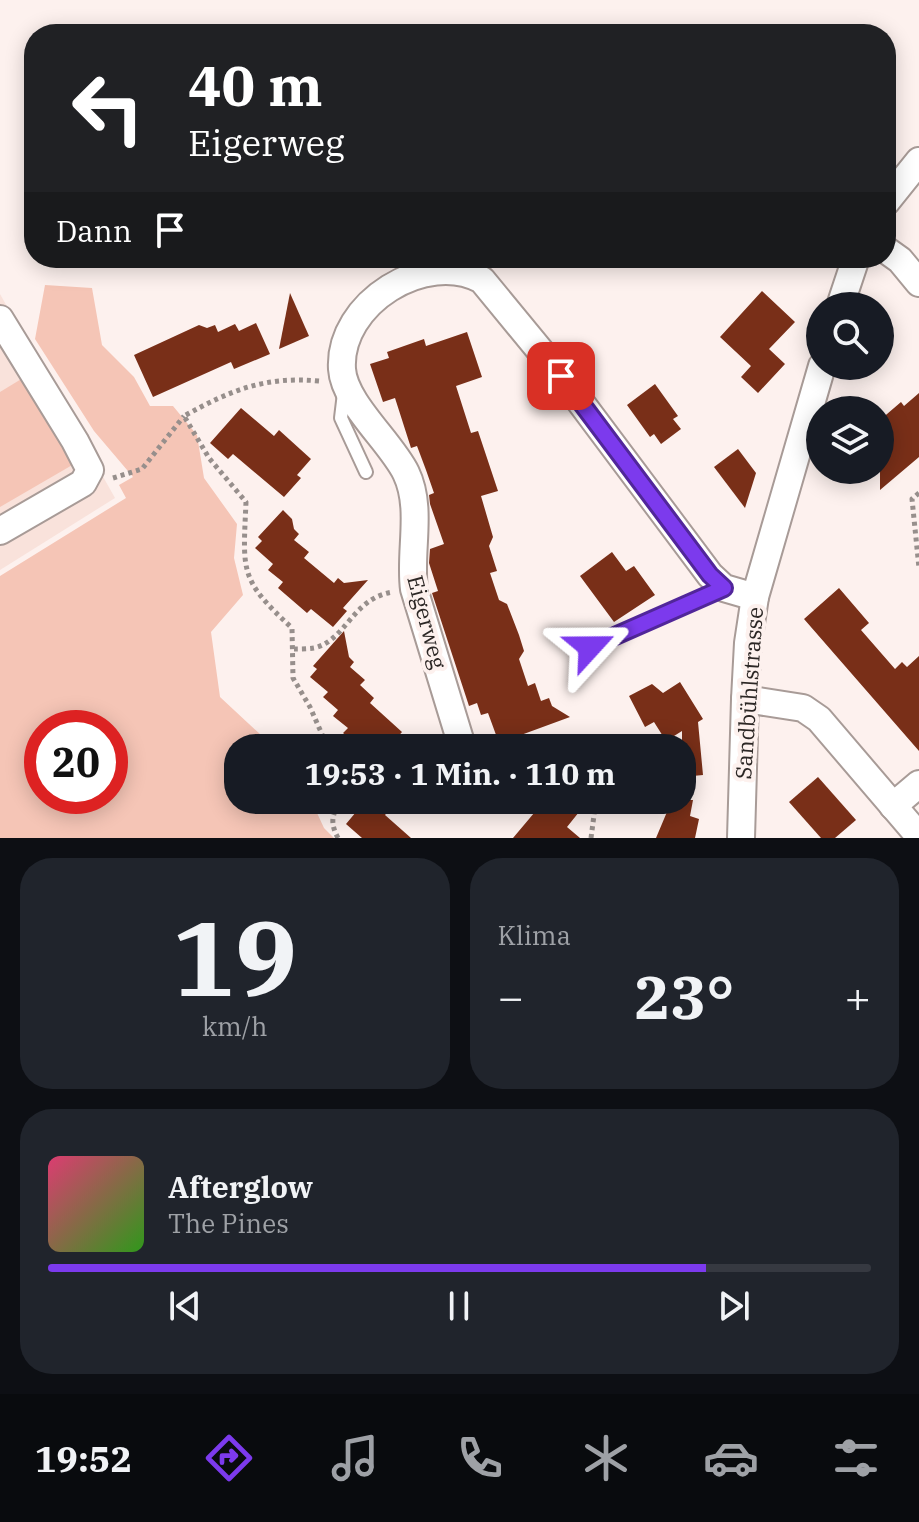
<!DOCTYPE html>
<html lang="de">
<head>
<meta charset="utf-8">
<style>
  body { margin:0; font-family:"IBM Plex Serif",serif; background:#20242c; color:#f1f3f6; height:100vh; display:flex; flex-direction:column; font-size:30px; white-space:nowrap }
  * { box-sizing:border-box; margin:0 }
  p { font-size:26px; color:#9ea1a6 }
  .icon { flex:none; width:44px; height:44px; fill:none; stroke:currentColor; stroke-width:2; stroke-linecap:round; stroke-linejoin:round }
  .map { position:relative; height:838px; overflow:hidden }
  .drawer { display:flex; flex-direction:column; gap:20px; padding:20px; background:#0d0f14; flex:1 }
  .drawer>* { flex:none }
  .top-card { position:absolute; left:24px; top:24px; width:872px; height:244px; border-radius:32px; box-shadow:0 4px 20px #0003; background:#202124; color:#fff; overflow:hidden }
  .buttons { position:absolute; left:806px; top:292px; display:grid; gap:16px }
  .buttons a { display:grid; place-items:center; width:88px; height:88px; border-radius:50%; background:#171b24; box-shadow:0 4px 20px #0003; font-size:40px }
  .speed { position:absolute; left:24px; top:710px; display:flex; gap:16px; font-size:40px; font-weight:700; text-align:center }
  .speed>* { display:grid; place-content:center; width:104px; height:104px; border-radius:50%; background:#171b24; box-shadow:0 4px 20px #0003; line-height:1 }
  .speed .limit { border:12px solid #d22; background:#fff; color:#111 }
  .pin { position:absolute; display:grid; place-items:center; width:68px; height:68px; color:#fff; margin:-34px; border-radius:16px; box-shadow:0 4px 12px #0006 }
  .me { position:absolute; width:88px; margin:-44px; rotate:66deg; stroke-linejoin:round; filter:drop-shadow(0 0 6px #0008) }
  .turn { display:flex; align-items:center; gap:28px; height:168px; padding:0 32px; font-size:36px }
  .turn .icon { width:104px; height:104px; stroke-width:2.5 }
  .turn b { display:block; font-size:56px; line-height:68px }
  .then { display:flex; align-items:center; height:76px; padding:0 32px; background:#0003; gap:16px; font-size:30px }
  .big { font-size:60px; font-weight:800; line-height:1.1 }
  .drawer .widget { flex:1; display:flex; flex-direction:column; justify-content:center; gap:12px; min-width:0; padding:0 28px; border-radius:32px; background:#20242c }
  .drawer .dial { align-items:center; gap:0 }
  .dial b { font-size:104px; line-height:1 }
  .song { display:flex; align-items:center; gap:24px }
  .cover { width:96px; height:96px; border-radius:12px; background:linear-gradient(135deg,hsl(340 70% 55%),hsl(110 70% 35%)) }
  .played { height:8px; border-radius:4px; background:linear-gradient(90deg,#7c3aed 80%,#363941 80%) }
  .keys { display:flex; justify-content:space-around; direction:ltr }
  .heat { display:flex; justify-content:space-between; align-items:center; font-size:44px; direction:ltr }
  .drawer .tiles { flex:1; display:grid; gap:20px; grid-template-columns:1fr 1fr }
  .widget:last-child { grid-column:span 2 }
  .trip { position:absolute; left:224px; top:734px; width:472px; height:80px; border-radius:32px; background:#171b24; box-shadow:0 4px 20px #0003; font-weight:800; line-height:80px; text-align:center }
  .tabs { display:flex; height:128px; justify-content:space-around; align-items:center; background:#090b0e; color:#9ea1a6 }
  .tabs .icon { width:56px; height:56px }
  .tabs .current { color:#7c3aed }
  .tabs b { font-size:36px; color:#f1f3f6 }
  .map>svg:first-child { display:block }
  .built { fill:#f9e2db }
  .green { fill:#f5c5b6; fill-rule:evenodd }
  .building { fill:#792f18 }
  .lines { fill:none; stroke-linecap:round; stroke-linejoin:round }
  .lane-casing { stroke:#a89b97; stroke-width:16 }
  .street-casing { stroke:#a89b97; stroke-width:30 }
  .path { stroke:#978f8c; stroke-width:5; stroke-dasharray:4 4; stroke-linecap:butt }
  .lane { stroke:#fff; stroke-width:12 }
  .street { stroke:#fff; stroke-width:26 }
  .route-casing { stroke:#51269a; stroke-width:20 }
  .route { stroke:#7c3aed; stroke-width:14 }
  .labels { text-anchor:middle; stroke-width:8; stroke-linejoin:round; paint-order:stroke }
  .street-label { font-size:22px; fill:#2c2725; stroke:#fdf1ee }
</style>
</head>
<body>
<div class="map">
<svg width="919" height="838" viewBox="0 0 919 838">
  <rect width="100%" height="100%" fill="#fdf1ee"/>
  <path class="built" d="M0,294L115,498L0,570Z"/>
  <g class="green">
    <path d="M45,285L92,288L102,345L134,377L150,406H173L197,435L204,478L237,524L234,558L243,595L211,632L220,697L275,748H238V800H311L324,828L334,838H0V576L126,498L119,485L133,477L94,431L35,339ZM42,728H110V796H42Z"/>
    <path d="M23,378L74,464L0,507V392Z"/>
  </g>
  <g class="building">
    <path d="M762,291L795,322L769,349L785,364L758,393L741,377L751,366L720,337Z"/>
    <path d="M290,293L309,336L279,349Z"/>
    <path d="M256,323L270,354L234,369L231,362L153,397L134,355L199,325L207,328L215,325L218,332L235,324L239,331Z"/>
    <path d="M467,332L482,377L456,386L471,433L478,431L498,491L481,496L493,537L489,546L497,571L490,573L499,600L507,604L519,635L524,651L519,659L528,686L535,683L541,701L549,698L552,706L570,717L499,743L488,713L481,715L477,703L469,706L432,593L438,591L429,563L430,549L444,544L430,504L429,495L434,493L426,470L417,446L411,448L395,398L383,402L370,364L389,358L387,352L424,339L426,346Z"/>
    <path d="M655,384L678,416L673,419L681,429L661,444L654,434L650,437L627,405Z"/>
    <path d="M919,393V457L880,490V420L901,402L904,406Z"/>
    <path d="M241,408L274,436L279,430L311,459L297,475L301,478L284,497L233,454L228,459L210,443Z"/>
    <path d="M738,449L756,473L745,508L714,467Z"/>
    <path d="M283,510L292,519L294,529L299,534L294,540L309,552L304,558L334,583L338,578L344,583L368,580L343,608L347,611L333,627L311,609L307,613L278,588L283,582L268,570L273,564L255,548L262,541L258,537Z"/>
    <path d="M612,552L626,571L634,566L655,595L614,622L580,576Z"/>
    <path d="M839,588L869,623L861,630L895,669L902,662L907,667L919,656V751L804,619Z"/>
    <path d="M344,631L349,657L354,662L350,667L365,680L360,685L374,698L370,703L402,732L388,748H361L343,733L348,728L333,716L338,710L323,697L328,692L310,677L317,669L313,666Z"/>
    <path d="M680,682L703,719L698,722L703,775L682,777V731L666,741L654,722L645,727L629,696L652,684L663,693Z"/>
    <path d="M818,777L856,820L835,838H821L789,802Z"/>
    <path d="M366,800H380L390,809L385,815L411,838H362L346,824Z"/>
    <path d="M545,800H565L579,812L567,827L580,838H513Z"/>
    <path d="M672,800H693L690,816L699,819L695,838H656Z"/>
  </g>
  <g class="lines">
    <defs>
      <g id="lane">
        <path d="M344,393L341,418L366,472"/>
        <path d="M590,647L724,588"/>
      </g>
      <g id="street">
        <path d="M886,202L919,161"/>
        <path d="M886,250L900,260L919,283"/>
        <path d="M840,306L856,258"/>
        <path d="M0,319L75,441L90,470L83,483L0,531"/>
        <path d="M745,699L803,708L819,719L919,836"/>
        <path d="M462,746L414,589C409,552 423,508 406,473C391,442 344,403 342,369C338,303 426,249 482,280L561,376L710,575L724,588L755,597"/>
        <path d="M893,806L919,784"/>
        <path d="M741,838L745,699L748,643L755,597L822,366"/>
      </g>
    </defs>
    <use href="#lane" class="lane-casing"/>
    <use href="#street" class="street-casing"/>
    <g class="path">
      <path d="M319,381C265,376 231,390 184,416L209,458L246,502C243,572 239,579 292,628L293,678L310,707L328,748"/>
      <path d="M113,478L142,469L184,416"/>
      <path d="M919,493L912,499L919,568"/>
      <path d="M294,649C300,649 308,649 314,648C347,640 352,598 393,592"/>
      <path d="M518,748C535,742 552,742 569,748"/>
      <path d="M338,838C330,823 331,813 343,800"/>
      <path d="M591,838L596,800"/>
    </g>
    <use href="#lane" class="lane"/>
    <use href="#street" class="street"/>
  </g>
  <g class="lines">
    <defs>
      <path id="route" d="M561,376L710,575L724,588L590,647"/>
    </defs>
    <use href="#route" class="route-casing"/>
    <use href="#route" class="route"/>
  </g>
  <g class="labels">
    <g class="street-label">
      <text transform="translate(427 622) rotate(75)" y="8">Eigerweg</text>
      <text transform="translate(749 693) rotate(-86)" y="8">Sandbühlstrasse</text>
    </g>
  </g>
</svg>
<div class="buttons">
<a><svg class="icon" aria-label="search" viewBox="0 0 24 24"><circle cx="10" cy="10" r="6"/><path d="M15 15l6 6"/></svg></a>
<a><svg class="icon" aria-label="layers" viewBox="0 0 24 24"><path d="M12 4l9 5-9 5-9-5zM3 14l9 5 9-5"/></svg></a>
</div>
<div class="speed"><div class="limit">20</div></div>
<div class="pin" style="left:561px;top:376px;background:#d93025"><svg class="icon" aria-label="arrive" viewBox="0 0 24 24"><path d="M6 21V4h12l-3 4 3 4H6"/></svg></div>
<svg class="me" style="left:590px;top:647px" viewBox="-20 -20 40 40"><path d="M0-17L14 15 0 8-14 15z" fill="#7c3aed" stroke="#fff" stroke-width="4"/></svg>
<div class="trip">19:53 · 1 Min. · 110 m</div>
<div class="top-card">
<div class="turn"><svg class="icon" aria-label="left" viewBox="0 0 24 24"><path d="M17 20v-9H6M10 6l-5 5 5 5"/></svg><div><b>40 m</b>Eigerweg</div></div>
<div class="then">Dann<svg class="icon" aria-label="arrive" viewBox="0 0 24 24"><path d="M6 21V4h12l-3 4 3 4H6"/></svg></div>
</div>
</div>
<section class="drawer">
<div class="tiles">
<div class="widget dial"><b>19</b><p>km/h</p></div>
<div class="widget"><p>Klima</p>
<div class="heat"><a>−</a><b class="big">23°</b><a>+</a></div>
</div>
<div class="widget">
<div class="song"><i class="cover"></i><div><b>Afterglow</b><p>The Pines</p></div></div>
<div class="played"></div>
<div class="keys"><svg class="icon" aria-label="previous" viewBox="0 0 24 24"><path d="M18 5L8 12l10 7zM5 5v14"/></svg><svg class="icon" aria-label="pause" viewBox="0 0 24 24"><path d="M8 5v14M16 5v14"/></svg><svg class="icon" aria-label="next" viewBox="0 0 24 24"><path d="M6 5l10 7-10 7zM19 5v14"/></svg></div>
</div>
</div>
</section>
<nav class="tabs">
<b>19:52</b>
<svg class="icon current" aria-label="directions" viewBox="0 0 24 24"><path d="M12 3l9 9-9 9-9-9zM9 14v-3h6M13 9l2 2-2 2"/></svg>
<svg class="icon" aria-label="music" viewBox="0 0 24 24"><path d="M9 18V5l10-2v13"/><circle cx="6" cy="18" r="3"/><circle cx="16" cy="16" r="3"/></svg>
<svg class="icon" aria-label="phone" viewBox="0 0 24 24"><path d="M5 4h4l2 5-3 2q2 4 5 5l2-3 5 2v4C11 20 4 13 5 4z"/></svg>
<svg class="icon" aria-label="climate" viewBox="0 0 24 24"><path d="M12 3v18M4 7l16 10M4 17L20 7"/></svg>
<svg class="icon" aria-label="car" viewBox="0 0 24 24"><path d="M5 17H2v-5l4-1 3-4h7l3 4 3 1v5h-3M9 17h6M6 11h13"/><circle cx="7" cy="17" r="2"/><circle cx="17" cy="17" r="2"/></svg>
<svg class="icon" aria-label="filters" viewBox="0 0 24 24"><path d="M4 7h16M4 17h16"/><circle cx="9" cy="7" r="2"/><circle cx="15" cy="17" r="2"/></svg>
</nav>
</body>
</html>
